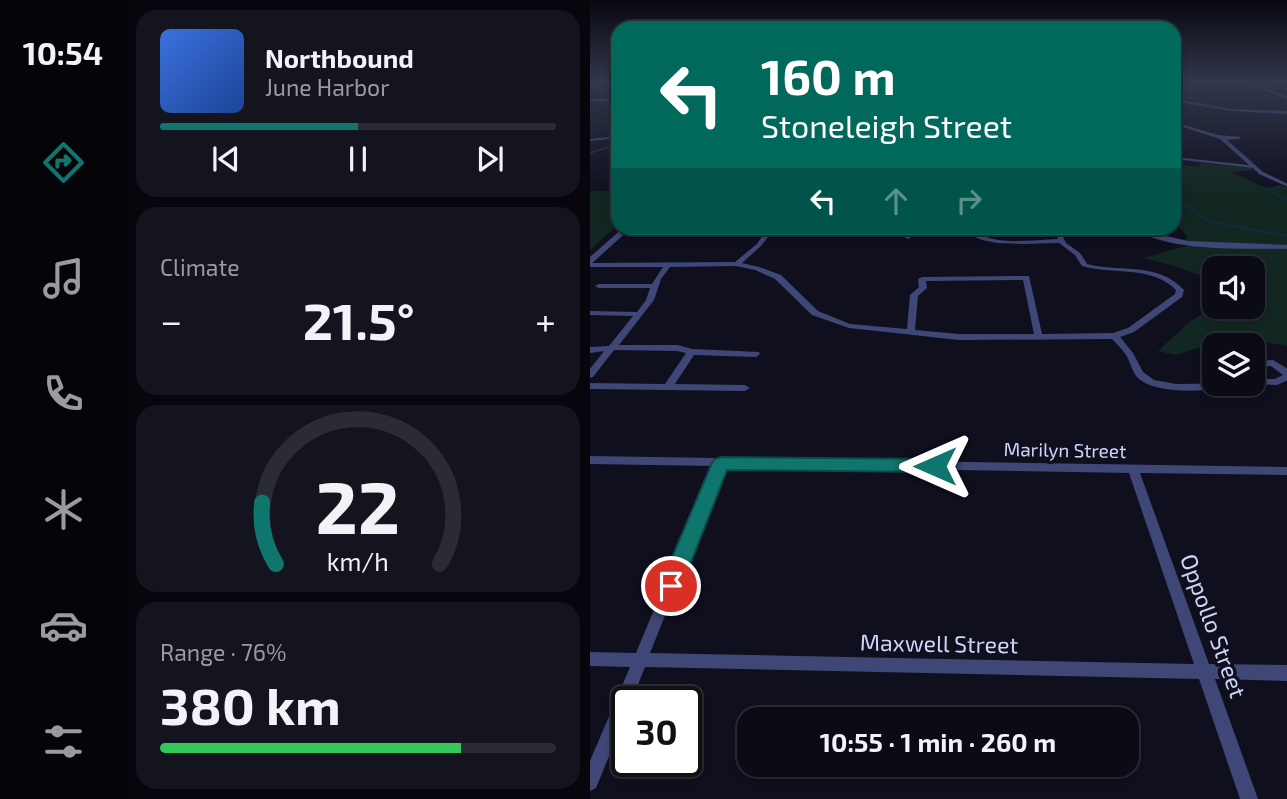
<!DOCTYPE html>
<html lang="en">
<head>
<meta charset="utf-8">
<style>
  body { margin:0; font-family:"Exo 2",sans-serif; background:#14141f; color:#f1f3f6; height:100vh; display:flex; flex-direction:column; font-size:26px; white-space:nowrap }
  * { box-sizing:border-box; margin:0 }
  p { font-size:23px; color:#9a9ba1 }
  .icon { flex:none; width:38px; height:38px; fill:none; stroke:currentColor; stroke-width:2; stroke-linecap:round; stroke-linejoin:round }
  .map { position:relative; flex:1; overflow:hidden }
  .panel { display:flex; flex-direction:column; gap:10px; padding:10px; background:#06060c; width:464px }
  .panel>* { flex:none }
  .banner { position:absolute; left:21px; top:21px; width:570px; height:214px; border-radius:21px; box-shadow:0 4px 10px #0003,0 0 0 2px #2b2b35; background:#00695c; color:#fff; overflow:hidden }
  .controls { position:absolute; left:612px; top:256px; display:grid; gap:14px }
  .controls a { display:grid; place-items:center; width:63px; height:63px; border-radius:14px; background:#0b0b16; box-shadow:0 4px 10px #0003,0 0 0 2px #2b2b35; font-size:35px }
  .speed { position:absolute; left:21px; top:686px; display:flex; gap:14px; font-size:35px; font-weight:700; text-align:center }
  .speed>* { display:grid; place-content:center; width:91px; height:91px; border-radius:50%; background:#0b0b16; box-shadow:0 4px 10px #0003,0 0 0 2px #2b2b35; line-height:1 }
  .speed .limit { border:4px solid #111; border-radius:10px; background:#fff; color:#111 }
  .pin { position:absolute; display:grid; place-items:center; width:60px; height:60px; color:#fff; margin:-30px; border:4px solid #fff; border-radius:50%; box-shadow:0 2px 7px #0007 }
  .me { position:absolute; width:77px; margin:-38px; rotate:270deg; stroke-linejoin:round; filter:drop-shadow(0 0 5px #0008) }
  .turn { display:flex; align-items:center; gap:24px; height:147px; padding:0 35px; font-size:32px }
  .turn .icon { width:91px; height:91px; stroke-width:2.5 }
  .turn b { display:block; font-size:49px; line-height:60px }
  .lanes { display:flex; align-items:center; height:66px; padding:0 35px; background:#0003; justify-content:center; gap:35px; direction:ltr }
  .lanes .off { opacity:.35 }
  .big { font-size:52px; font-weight:700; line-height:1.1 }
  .panel .tile { flex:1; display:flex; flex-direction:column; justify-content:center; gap:10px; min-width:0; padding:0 24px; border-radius:21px; background:#14141f }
  .panel .dial { align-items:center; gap:0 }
  .dial svg { height:182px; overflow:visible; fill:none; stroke:#2b2b35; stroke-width:7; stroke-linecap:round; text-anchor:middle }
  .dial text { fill:#f1f3f6; stroke:none }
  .song { display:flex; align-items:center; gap:21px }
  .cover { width:84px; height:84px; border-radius:10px; background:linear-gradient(135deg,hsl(220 70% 55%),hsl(220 70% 35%)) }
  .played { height:7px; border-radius:4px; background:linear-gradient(90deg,#0f766e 50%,#2b2b35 50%) }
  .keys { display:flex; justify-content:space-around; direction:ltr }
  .heat { display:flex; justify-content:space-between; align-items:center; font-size:38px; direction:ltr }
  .charge { height:10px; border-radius:5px; background:linear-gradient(90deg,#34c759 76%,#2b2b35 0) }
  .trip { position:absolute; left:147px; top:707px; width:402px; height:70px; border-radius:21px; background:#0b0b16; box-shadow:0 4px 10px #0003,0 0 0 2px #2b2b35; font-weight:700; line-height:70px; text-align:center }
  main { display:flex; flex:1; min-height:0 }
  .menu { display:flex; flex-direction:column; width:126px; justify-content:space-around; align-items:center; background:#040409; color:#9a9ba1 }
  .menu .icon { width:49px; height:49px }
  .menu .selected { color:#0f766e }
  .menu b { font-size:32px; color:#f1f3f6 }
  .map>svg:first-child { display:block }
  .green { fill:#122722 }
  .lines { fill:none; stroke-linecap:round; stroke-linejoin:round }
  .stream { stroke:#122b3e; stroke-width:2 }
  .minor { fill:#3f4777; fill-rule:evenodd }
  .tertiary { fill:#3f4777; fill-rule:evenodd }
  .route { fill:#0f766e; stroke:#0a4d48; stroke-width:2 }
  .labels { text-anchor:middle; stroke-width:7; stroke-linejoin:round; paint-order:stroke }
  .street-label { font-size:19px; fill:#d1d3f9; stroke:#0f0f1e }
  .near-street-label { font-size:23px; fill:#d1d3f9; stroke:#0f0f1e }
</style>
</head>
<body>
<main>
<nav class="menu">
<b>10:54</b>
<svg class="icon selected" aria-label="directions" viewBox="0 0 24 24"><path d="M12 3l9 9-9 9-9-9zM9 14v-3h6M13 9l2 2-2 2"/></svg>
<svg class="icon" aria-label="music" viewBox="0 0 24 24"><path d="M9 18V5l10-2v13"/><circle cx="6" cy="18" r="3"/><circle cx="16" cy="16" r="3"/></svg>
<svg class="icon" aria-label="phone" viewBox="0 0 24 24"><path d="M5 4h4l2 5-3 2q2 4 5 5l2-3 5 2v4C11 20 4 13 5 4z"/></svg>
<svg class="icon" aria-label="climate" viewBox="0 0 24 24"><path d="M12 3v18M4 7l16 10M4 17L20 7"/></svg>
<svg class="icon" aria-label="car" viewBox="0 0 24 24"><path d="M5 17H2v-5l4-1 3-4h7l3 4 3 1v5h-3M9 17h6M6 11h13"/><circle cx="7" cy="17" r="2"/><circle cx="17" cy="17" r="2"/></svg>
<svg class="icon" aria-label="filters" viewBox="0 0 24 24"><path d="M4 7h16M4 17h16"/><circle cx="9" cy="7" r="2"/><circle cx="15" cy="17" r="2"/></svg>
</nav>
<section class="panel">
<div class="tile">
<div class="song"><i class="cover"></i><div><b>Northbound</b><p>June Harbor</p></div></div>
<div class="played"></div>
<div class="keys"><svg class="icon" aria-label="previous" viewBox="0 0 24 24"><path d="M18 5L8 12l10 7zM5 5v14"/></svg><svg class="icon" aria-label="pause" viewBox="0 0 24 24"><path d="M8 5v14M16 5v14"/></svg><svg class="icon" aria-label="next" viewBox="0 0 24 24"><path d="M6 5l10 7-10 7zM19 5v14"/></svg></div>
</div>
<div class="tile"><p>Climate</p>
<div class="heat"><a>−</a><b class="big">21.5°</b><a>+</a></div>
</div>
<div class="tile dial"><svg viewBox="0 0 100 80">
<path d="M14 69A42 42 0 1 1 86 69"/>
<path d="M14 69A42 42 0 0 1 8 42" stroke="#0f766e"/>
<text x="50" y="56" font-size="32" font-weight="700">22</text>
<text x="50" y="72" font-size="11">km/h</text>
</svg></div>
<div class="tile"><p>Range · 76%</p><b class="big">380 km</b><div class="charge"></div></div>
</section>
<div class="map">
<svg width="698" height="799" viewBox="0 0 698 799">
  <rect width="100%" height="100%" fill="#0f0f1e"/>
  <g class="green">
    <path d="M610,163L661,168L664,170L641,172L676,188L691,185L697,187V346L653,338L648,339L647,344L630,341L586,355L568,351L598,323L625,305L663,306V268H625V281L588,267L553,258L596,246L597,236L585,223V164L609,167Z"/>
    <path d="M0,191H28V225L0,250Z"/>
  </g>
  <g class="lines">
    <g class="stream">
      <path d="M0,85L20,82"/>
      <path d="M0,91L8,85"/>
      <path d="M0,153L25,145L26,142"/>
      <path d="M688,186L682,192L698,201"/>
      <path d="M584,197L620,222L698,236"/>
    </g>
    <g class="minor">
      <path d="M647,82C663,82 682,90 698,97V100L682,93Z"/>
      <rect x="0" y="99" width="28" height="2"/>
      <path d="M584,122L628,135L651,137L649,139L637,140L673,172L698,184V187L669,174L663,168L584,159V157L659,165L630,139L584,124Z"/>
      <path d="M28,136V138L0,141V139Z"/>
      <path d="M75,228C109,239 132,230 165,228C191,227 215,234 241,234C256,234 269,228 283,228L282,229C249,242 216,235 182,232L171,246L152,263L169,267L191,275L228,311L260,324L317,329L320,295L329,287L328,279L332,277L439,276L452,334L523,333L538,328L585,294L586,290C562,265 523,275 492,266L485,255L469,243L434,244L407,243L392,240L382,236L373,228H379C403,247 439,240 468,239L463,228H469L476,243L490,253L497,264C531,273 567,261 594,290L592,297L544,332L530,337L543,353L553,372L564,380L586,384L658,383L657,385C632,390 570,397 549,379C542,373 541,363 536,355C532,349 527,344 522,339L369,340L259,328L222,315L185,279L165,270L146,266L80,267L71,279L64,300L29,345H88L102,349L169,352L170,354L166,357L104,355L85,384L155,385L160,388L155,391L0,389V383L75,384L96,353L87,351L24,350L3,377L0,378V369L14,351L0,353V347L19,346L43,316L0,315V311L47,312L56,300L60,288H9L5,286L9,284H62L73,267H0V263L145,262L167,244L175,232C140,232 107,244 73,231L72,230ZM433,280L444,334H369L325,330L328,296L337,288L336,281Z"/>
      <path d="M314,228H320V239L315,238Z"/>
      <path d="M543,228H550L563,233L598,241L698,245V249C654,248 579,253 543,228Z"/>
      <path d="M683,360L698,369V380L687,385L660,384L663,383V379H685L693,375L681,366L663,367V361Z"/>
      <path d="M0,456L698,467V475L550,473L619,664L698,665V681L625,679L668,799H650L609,679L55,667L41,702H37V712L6,788L0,791V761L40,667L0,666V652L46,653L124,466L0,464ZM135,466L539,473L604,664L60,653Z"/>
    </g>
    <g class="tertiary">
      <path d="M584,99L641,109L698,111V114L641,111L584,101Z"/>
      <path d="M33,228H41L0,265V257Z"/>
    </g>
  </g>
  <linearGradient id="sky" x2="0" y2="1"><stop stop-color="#080810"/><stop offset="0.42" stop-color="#31374c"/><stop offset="1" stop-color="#31374c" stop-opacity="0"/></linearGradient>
  <rect width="698" height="194" fill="url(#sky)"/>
  <path class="route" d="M131,457L345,459L351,461L354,466L351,471L345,472L137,470L89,593L81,596L73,593L70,586L122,463L125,459Z"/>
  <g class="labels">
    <g class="street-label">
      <text transform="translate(475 450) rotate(1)" y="7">Marilyn Street</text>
    </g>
    <g class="near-street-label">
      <text transform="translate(623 626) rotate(70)" y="8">Oppollo Street</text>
      <text transform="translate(349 644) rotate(1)" y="8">Maxwell Street</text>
    </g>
  </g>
</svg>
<div class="controls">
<a><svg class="icon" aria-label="sound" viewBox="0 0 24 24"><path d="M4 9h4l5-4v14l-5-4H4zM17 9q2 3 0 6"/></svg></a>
<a><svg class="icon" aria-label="layers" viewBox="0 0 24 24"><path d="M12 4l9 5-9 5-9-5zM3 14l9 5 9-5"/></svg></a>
</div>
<div class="speed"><div class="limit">30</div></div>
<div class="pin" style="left:81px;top:586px;background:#d93025"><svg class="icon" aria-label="arrive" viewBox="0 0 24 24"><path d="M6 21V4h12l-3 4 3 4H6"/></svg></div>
<svg class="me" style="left:345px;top:466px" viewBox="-20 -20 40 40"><path d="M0-17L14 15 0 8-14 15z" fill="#0f766e" stroke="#fff" stroke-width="4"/></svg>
<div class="trip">10:55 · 1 min · 260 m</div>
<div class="banner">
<div class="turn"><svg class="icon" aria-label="left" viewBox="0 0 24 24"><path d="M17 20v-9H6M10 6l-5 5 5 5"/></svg><div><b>160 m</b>Stoneleigh Street</div></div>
<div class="lanes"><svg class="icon" aria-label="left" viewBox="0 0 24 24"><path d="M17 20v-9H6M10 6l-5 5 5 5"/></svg><svg class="icon off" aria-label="ahead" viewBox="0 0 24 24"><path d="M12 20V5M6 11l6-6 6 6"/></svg><svg class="icon off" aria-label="right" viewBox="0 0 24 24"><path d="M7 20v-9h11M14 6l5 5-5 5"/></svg></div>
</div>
</div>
</main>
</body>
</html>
